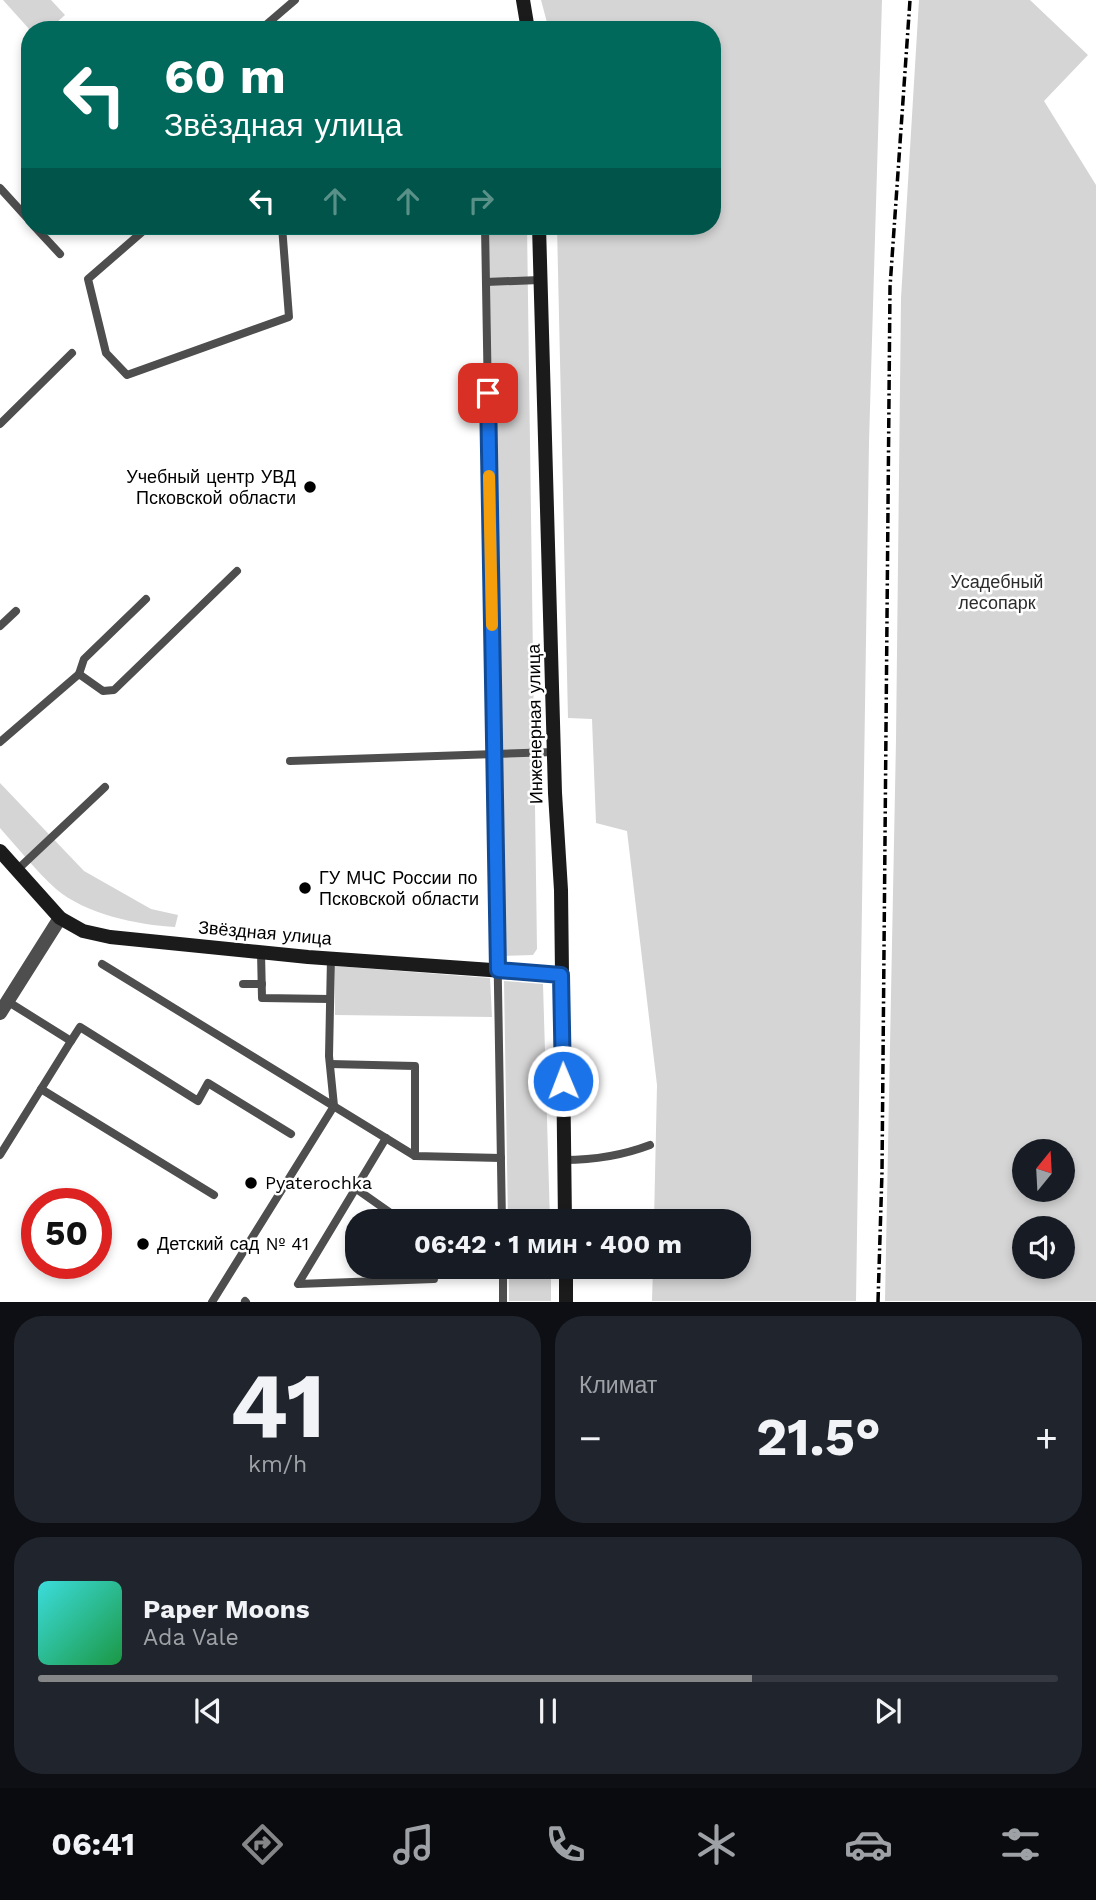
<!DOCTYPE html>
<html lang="ru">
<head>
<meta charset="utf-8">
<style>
  body { margin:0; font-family:"Work Sans",sans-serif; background:#20242c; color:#f1f3f6; height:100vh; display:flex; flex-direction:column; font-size:26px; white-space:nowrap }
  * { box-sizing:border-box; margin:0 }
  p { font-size:23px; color:#9ea1a6 }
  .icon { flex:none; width:38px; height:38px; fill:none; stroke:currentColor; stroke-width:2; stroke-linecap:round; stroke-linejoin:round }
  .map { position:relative; height:1302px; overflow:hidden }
  .side { display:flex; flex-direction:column; gap:14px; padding:14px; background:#0d0f14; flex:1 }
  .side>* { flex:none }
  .banner { position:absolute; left:21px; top:21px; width:700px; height:214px; border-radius:28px; box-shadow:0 4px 10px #0003; background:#00695c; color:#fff; overflow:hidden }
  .needle { width:46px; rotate:18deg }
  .tools { position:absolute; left:1012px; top:1139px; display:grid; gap:14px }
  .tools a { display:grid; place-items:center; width:63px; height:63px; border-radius:50%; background:#171b24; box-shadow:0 4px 10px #0003; font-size:35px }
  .speed { position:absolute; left:21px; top:1188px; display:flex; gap:14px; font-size:35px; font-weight:700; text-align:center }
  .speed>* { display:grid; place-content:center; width:91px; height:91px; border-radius:50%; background:#171b24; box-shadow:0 4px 10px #0003; line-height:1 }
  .speed .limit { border:10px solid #d22; background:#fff; color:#111 }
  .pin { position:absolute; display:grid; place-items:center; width:60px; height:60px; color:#fff; margin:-30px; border-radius:14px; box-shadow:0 4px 10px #0006 }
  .me { position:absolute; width:77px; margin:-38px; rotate:359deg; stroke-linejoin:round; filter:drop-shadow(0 0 5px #0008) }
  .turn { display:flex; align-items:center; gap:24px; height:147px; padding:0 28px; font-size:32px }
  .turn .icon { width:91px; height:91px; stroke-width:2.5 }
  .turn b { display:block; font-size:49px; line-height:60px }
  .lanes { display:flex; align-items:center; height:66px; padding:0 28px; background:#0003; justify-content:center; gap:35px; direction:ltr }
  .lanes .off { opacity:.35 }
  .big { font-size:52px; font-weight:700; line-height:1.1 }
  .side .widget { flex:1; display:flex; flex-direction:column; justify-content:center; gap:10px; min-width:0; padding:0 24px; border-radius:28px; background:#20242c }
  .side .dial { align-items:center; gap:0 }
  .dial b { font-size:91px; line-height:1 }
  .song { display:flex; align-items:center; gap:21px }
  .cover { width:84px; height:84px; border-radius:10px; background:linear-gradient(135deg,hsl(180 70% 55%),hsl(140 70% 35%)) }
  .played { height:7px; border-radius:4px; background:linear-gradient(90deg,#858687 70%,#363941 70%) }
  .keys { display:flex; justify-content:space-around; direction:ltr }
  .heat { display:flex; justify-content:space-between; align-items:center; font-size:38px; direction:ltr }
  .side .tiles { flex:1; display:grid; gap:14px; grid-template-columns:1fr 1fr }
  .widget:last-child { grid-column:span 2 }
  .trip { position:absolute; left:345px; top:1209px; width:406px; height:70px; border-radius:28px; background:#171b24; box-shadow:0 4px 10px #0003; font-weight:700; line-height:70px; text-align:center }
  .tab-bar { display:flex; height:112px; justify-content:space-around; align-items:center; background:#090b0e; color:#9ea1a6 }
  .tab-bar .icon { width:49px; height:49px }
  .tab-bar .selected { color:#858687 }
  .tab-bar b { font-size:32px; color:#f1f3f6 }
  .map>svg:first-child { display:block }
  .green { fill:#d5d5d5; fill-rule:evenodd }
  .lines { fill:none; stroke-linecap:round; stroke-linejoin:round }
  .lane { stroke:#4e4e4e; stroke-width:8 }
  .street { stroke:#4e4e4e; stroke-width:14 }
  .secondary { stroke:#1b1b1b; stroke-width:14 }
  .rail { stroke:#000; stroke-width:3.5; stroke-dasharray:10 3.5 2 3.5; stroke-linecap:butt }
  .route-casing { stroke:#114b97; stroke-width:18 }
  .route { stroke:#1a73e8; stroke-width:12 }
  .slow { stroke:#f59e0b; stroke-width:12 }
  .poi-dot { fill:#000; stroke:#fff; stroke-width:2.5 }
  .labels { text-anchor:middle; stroke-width:5; stroke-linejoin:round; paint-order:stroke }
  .poi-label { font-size:18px; fill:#000; stroke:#fff; text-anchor:start }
  .park-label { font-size:18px; fill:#2c2c2c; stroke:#fff }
  .street-label { font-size:18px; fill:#000; stroke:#fff }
</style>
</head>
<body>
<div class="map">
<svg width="1096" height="1302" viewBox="0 0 1096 1302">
  <rect width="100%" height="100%" fill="#fff"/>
  <g class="green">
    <path d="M3,0H51L65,15L48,30H30Z"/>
    <path d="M541,0H882L869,442L856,1301H652L653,1267H738V1222L654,1221L657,1085L627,831L596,823L592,719L568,718L557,226H712V30H549Z"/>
    <path d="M919,0H1030L1088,55L1044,101L1096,185V1301H885L896,740L901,298ZM1024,1152H1062V1190H1024ZM1024,1228H1062V1267H1024Z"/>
    <path d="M488,226H527L537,949L533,955L497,956Z"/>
    <path d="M0,783L84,871L151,909L178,915L175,927C138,925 85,914 56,889C36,871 18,848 0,828Z"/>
    <path d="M335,966L490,978L492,1017L335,1015Z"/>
    <path d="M504,981L543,984L550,1221H508Z"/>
    <rect x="509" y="1267" width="42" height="34"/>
  </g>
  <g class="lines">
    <g class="lane">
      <path d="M260,30L295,0"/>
      <path d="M0,188L30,221"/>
      <path d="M34,226L60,254"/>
      <path d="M149,226L88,279L106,353L127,375L289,317L282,226"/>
      <path d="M485,226L502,1222"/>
      <path d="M486,282L540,280"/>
      <path d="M0,424L72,353"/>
      <path d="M0,626L16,611"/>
      <path d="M79,674L84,659L146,599"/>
      <path d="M0,742L79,674L103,691L114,690L237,571"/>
      <path d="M290,761L554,752"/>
      <path d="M17,870L105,787"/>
      <path d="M261,952L262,998L330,999"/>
      <path d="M102,964L415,1156L501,1158"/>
      <path d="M243,984H262"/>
      <path d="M7,1001L71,1041L80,1027L198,1101L208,1083L291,1134"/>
      <path d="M330,1064L415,1066V1156"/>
      <path d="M41,1089L214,1195"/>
      <path d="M386,1138L298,1284L434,1279V1267"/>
      <path d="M0,1155L71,1041"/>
      <path d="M564,1160C595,1160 621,1156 650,1145"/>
      <path d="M355,1188L392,1214L432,1213V1222"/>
      <path d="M503,1267V1302"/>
      <path d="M245,1301L246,1302"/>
      <path d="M212,1302L334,1106L329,1056L331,958"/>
    </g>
    <path class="street" d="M0,1013L60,918"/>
    <g class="secondary">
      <path d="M523,0L528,30"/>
      <path d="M539,226L555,793L561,890L565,1222"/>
      <path d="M0,851L60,918L83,931L110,937L308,957L561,975"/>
      <path d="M566,1267V1302"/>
    </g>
    <path class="rail" d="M878,1302L882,1172L890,287L910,0"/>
  </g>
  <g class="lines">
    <defs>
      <path id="route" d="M488,393L498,970L561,975L563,1081"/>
    </defs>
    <use href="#route" class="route-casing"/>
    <use href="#route" class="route"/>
    <path class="slow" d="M489,476L492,625"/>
  </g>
  <g class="poi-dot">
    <circle cx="310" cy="487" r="7"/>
    <circle cx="305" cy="888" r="7"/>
    <circle cx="251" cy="1183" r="7"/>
    <circle cx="143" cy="1244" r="7"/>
  </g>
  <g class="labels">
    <g class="poi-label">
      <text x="296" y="483" text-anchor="end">Учебный центр УВД<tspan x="296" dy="21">Псковской области</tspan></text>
      <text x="319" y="884">ГУ МЧС России по<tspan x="319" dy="21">Псковской области</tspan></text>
      <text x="265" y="1189">Pyaterochka</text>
      <text x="157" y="1250">Детский сад № 41</text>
    </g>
    <g class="park-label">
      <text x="997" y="588">Усадебный<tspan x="997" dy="21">лесопарк</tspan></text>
    </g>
    <g class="street-label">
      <text transform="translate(535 724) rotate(-91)" y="6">Инженерная улица</text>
      <text transform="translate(265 933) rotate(5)" y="6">Звёздная улица</text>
    </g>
  </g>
</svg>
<div class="tools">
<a><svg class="needle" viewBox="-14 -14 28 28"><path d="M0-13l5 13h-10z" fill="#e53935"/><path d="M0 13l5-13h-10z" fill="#9ea1a6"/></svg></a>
<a><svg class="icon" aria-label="sound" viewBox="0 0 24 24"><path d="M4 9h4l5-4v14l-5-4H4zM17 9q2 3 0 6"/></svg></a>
</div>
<div class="speed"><div class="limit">50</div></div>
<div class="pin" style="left:488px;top:393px;background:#d93025"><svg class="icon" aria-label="arrive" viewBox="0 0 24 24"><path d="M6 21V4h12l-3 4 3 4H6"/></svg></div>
<svg class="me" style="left:563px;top:1081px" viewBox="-20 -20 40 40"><circle r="17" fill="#1a73e8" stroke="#fff" stroke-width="3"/><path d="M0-11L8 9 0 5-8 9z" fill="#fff"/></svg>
<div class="trip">06:42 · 1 мин · 400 m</div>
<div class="banner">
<div class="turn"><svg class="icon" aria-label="left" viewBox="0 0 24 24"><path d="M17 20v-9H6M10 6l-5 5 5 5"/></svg><div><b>60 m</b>Звёздная улица</div></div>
<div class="lanes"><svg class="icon" aria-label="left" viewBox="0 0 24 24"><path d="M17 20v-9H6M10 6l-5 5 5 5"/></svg><svg class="icon off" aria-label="ahead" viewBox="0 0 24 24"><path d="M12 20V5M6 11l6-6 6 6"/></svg><svg class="icon off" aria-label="ahead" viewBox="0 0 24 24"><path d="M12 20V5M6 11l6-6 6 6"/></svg><svg class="icon off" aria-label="right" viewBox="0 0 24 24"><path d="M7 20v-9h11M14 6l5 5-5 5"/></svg></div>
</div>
</div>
<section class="side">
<div class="tiles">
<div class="widget dial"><b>41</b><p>km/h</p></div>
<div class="widget"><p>Климат</p>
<div class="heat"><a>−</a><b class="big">21.5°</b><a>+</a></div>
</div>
<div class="widget">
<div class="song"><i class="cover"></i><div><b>Paper Moons</b><p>Ada Vale</p></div></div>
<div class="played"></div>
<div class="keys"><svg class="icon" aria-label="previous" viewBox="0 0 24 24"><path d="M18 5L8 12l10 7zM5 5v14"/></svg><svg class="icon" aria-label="pause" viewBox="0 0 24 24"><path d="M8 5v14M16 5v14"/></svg><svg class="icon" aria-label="next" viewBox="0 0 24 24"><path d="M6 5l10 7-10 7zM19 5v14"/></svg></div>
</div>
</div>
</section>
<nav class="tab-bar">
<b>06:41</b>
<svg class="icon selected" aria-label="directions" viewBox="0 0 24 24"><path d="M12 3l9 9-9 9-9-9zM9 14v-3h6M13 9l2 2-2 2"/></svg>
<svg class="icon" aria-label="music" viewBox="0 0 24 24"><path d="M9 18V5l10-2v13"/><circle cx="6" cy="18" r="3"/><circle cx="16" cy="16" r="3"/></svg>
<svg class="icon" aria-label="phone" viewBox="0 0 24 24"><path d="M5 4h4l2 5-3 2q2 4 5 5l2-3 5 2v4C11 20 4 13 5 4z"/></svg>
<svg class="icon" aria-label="climate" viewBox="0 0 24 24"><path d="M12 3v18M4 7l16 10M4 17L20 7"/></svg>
<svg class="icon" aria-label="car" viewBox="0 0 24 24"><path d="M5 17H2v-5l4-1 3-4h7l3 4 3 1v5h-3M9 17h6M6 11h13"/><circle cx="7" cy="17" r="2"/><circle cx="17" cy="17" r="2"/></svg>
<svg class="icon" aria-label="filters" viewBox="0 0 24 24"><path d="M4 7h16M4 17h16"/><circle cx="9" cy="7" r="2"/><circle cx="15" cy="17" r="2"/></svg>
</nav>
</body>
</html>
